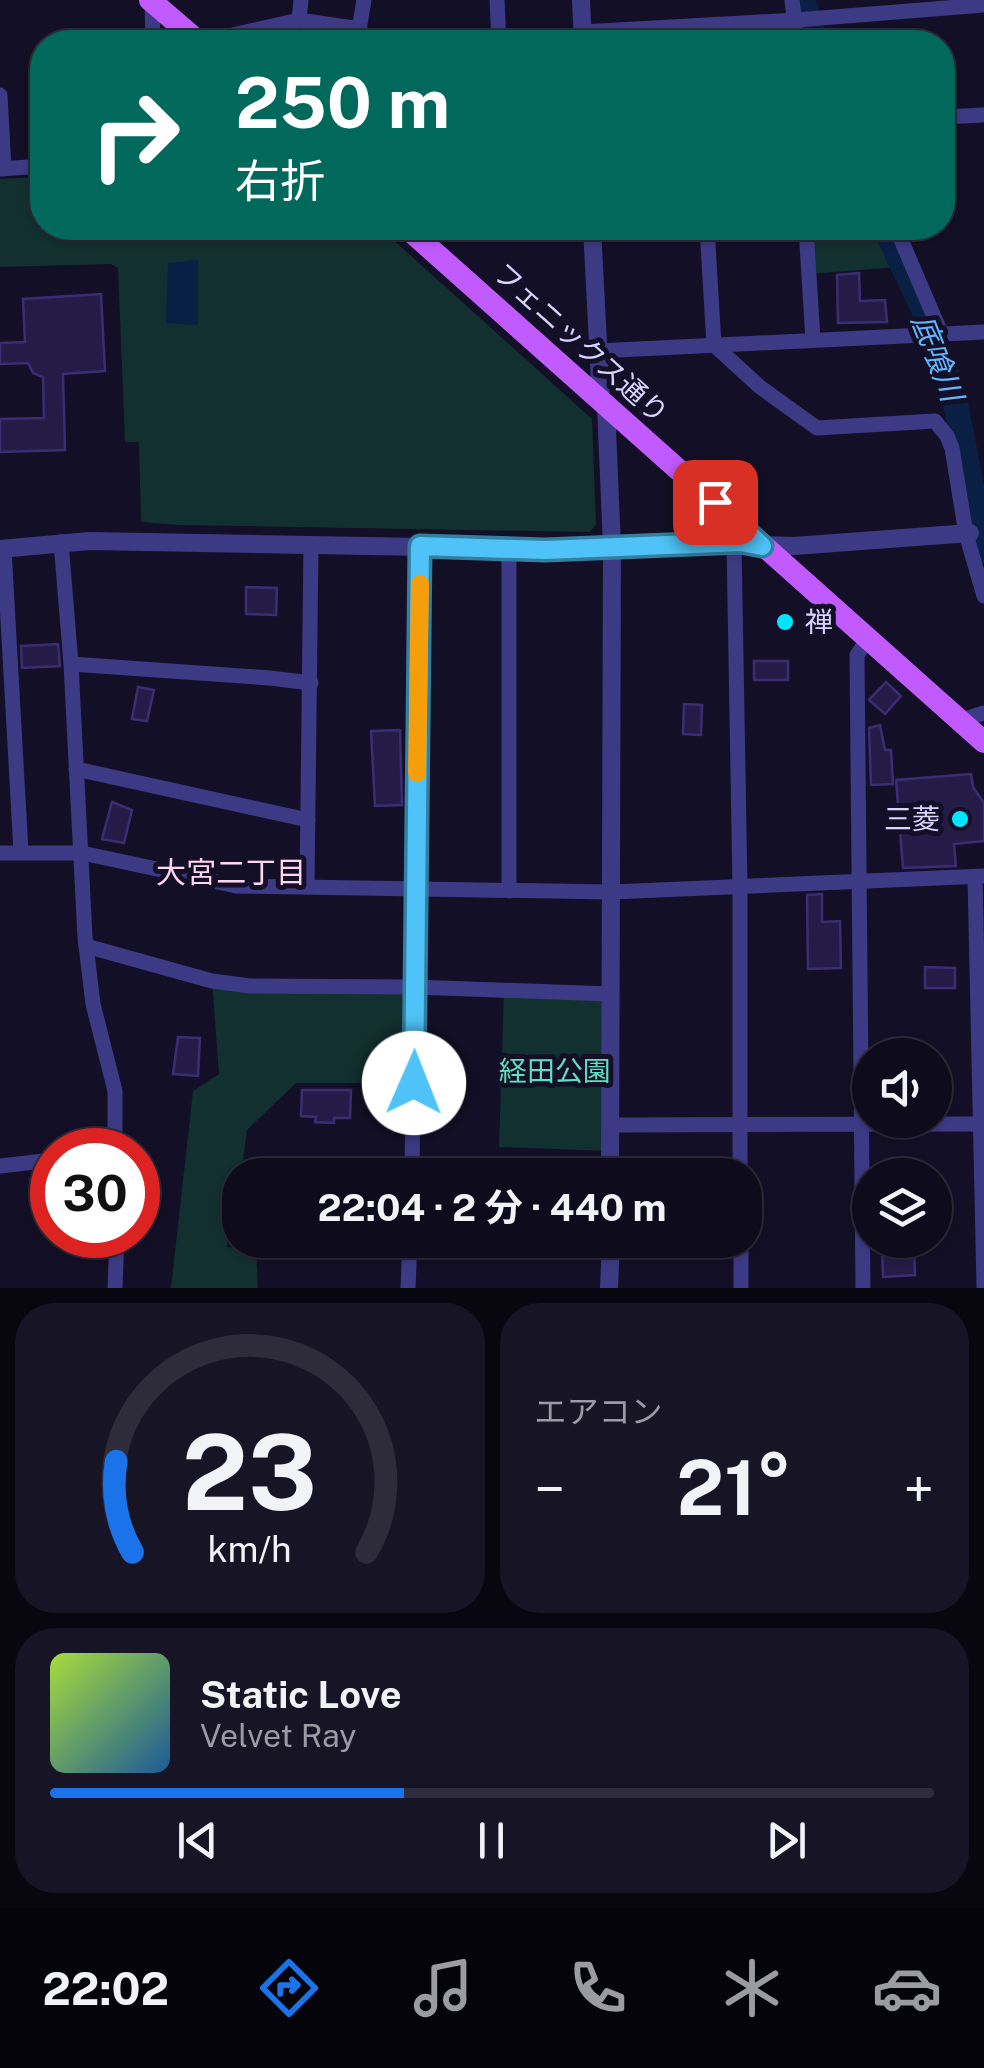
<!DOCTYPE html>
<html lang="ja">
<head>
<meta charset="utf-8">
<style>
  body { margin:0; font-family:"Public Sans","Noto Sans JP",sans-serif; background:#171425; color:#f1f3f6; height:100vh; display:flex; flex-direction:column; font-size:38px; white-space:nowrap }
  * { box-sizing:border-box; margin:0 }
  p { font-size:32px; color:#9b9ba3 }
  .icon { flex:none; width:55px; height:55px; fill:none; stroke:currentColor; stroke-width:2; stroke-linecap:round; stroke-linejoin:round }
  .map { position:relative; height:1288px; overflow:hidden }
  .side { display:flex; flex-direction:column; gap:15px; padding:15px; background:#08060f; flex:1 }
  .side>* { flex:none }
  .top-card { position:absolute; left:30px; top:30px; width:925px; height:210px; border-radius:40px; box-shadow:0 2px 8px #0004,0 0 0 2px #2e2b3b; background:#00695c; color:#fff; overflow:hidden }
  .fabs { position:absolute; left:852px; top:1038px; display:grid; gap:20px }
  .fabs a { display:grid; place-items:center; width:100px; height:100px; border-radius:50%; background:#0e0b1c; box-shadow:0 2px 8px #0004,0 0 0 2px #2e2b3b; font-size:50px }
  .speed { position:absolute; left:30px; top:1128px; display:flex; gap:20px; font-size:50px; font-weight:700; text-align:center }
  .speed>* { display:grid; place-content:center; width:130px; height:130px; border-radius:50%; background:#0e0b1c; box-shadow:0 2px 8px #0004,0 0 0 2px #2e2b3b; line-height:1 }
  .speed .limit { border:15px solid #d22; background:#fff; color:#111 }
  .pin { position:absolute; display:grid; place-items:center; width:85px; height:85px; color:#fff; margin:-42px; border-radius:20px; box-shadow:0 5px 15px #0006 }
  .me { position:absolute; width:110px; margin:-55px; rotate:1deg; stroke-linejoin:round; filter:drop-shadow(0 0 8px #0008) }
  .turn { display:flex; align-items:center; gap:35px; height:210px; padding:0 40px; font-size:45px }
  .turn .icon { width:130px; height:130px; stroke-width:2.5 }
  .turn b { display:block; font-size:70px; line-height:85px }
  .big { font-size:75px; font-weight:700; line-height:1.1 }
  .side .tile { flex:1; display:flex; flex-direction:column; justify-content:center; gap:15px; min-width:0; padding:0 35px; border-radius:40px; background:#171425 }
  .side .dial { align-items:center; gap:0 }
  .dial svg { height:260px; overflow:visible; fill:none; stroke:#2e2b3b; stroke-width:7; stroke-linecap:round; text-anchor:middle }
  .dial text { fill:#f1f3f6; stroke:none }
  .song { display:flex; align-items:center; gap:30px }
  .cover { width:120px; height:120px; border-radius:15px; background:linear-gradient(135deg,hsl(80 70% 55%),hsl(210 70% 35%)) }
  .played { height:10px; border-radius:5px; background:linear-gradient(90deg,#1a73e8 40%,#2e2b3b 40%) }
  .keys { display:flex; justify-content:space-around; direction:ltr }
  .heat { display:flex; justify-content:space-between; align-items:center; font-size:55px; direction:ltr }
  .side .tiles { flex:1; display:grid; gap:15px; grid-template-columns:1fr 1fr }
  .tile:last-child { grid-column:span 2 }
  .trip { position:absolute; left:222px; top:1158px; width:540px; height:100px; border-radius:40px; background:#0e0b1c; box-shadow:0 2px 8px #0004,0 0 0 2px #2e2b3b; font-weight:700; line-height:100px; text-align:center }
  .dock { display:flex; height:160px; justify-content:space-around; align-items:center; background:#06040b; color:#9b9ba3 }
  .dock .icon { width:70px; height:70px }
  .dock .on { color:#1a73e8 }
  .dock b { font-size:45px; color:#f1f3f6 }
  .map>svg:first-child { display:block }
  .green { fill:#12302f }
  .water { fill:#0a1f44 }
  .lines { fill:none; stroke-linecap:round; stroke-linejoin:round }
  .river { stroke:#0a1f44; stroke-width:25 }
  .building { fill:#241b47; stroke:#3b2d73; stroke-width:2.5 }
  .minor { stroke:#3d3a85; stroke-width:15 }
  .tertiary { stroke:#3d3a85; stroke-width:18 }
  .primary { stroke:#c25bff; stroke-width:22 }
  .route-casing { stroke:#337fa1; stroke-width:25 }
  .route { stroke:#4fc3f7; stroke-width:18 }
  .slow { stroke:#f59e0b; stroke-width:18 }
  .poi-dot { fill:#00e5ff; stroke:#130f26; stroke-width:4 }
  .labels { text-anchor:middle; stroke-width:10; stroke-linejoin:round; paint-order:stroke }
  .street-label { font-size:28px; fill:#d9d4ff; stroke:#130f26 }
  .poi-label { font-size:28px; fill:#d9d4ff; stroke:#130f26; text-anchor:start }
  .park-label { font-size:28px; fill:#5fe0c0; stroke:#130f26 }
  .water-label { font-size:30px; font-style:italic; fill:#62b6ff; stroke:#130f26 }
  .neighbourhood-label { font-size:30px; fill:#ffd6f0; stroke:#130f26 }
</style>
</head>
<body>
<div class="map">
<svg width="984" height="1288" viewBox="0 0 984 1288">
  <rect width="100%" height="100%" fill="#130f26"/>
  <g class="green">
    <path d="M42,177V228H380L592,419L596,524L590,532L178,525L141,522L139,442H125L118,268L111,264L0,267V179Z"/>
    <path d="M806,228H883L898,267L809,274Z"/>
    <path d="M212,981L414,989V1083H296L247,1130L240,1185L229,1195L227,1247L256,1251L258,1288H171L193,1091L219,1074Z"/>
    <path d="M504,990L610,994V1151L499,1147Z"/>
  </g>
  <path class="water" d="M198,260V325L166,323L168,263Z"/>
  <g class="lines">
    <g class="river">
      <path d="M803,0L816,42"/>
      <path d="M885,228L927,317L954,396L984,551"/>
    </g>
  </g>
  <g class="building">
    <path d="M859,273L860,301L885,300L887,322L838,323L837,275Z"/>
    <path d="M101,294L105,371L63,374L65,450L0,452V419L44,418L43,377L33,373L28,363L0,364V343L25,342L23,299Z"/>
    <path d="M246,587L277,588L276,615L246,614Z"/>
    <path d="M58,644L60,666L22,668L21,646Z"/>
    <rect x="754" y="661" width="34" height="19"/>
    <path d="M886,682L901,696L885,714L869,700Z"/>
    <path d="M138,687L154,690L147,721L132,719Z"/>
    <path d="M684,704L702,705L701,735L683,734Z"/>
    <path d="M880,725L885,750H891L893,784L871,785L869,728Z"/>
    <path d="M400,730L402,805L375,806L371,731Z"/>
    <path d="M971,774L973,787L984,803V841L954,844L956,866L903,868L896,780Z"/>
    <path d="M112,802L132,810L124,843L102,839Z"/>
    <path d="M822,894V922L840,921L841,968L808,969L807,895Z"/>
    <path d="M925,967L955,968V988H925Z"/>
    <path d="M178,1037L200,1038L198,1076L173,1074Z"/>
    <path d="M302,1090H351L350,1118H334V1123L315,1122L316,1117L301,1116Z"/>
    <path d="M914,1246L915,1275L883,1277L882,1248Z"/>
  </g>
  <g class="lines">
    <g class="minor">
      <path d="M152,0L153,42"/>
      <path d="M497,0L499,42"/>
      <path d="M792,0L797,42"/>
      <path d="M299,20L301,0"/>
      <path d="M582,32L796,20L984,5"/>
      <path d="M201,42L299,20L360,29"/>
      <path d="M357,42L364,0"/>
      <path d="M0,95L4,169"/>
      <path d="M942,117L984,115"/>
      <path d="M0,169L42,166"/>
      <path d="M707,228L714,345L760,387L817,428L935,421L947,436L952,448L966,534L984,596"/>
      <path d="M806,228L813,340"/>
      <path d="M896,228L941,333"/>
      <path d="M598,351L984,332"/>
      <path d="M61,542L71,664L85,937L93,1004L115,1091V1150"/>
      <path d="M734,543L740,888V1175"/>
      <path d="M509,548V891"/>
      <path d="M4,549L21,852"/>
      <path d="M71,664L270,678L311,683"/>
      <path d="M959,721L984,713"/>
      <path d="M76,769L308,820"/>
      <path d="M0,853H82L236,886L611,892L984,876"/>
      <path d="M975,877L984,1286"/>
      <path d="M307,887L311,544"/>
      <path d="M86,946L212,981L250,986L414,987L610,994"/>
      <path d="M610,1125L984,1124"/>
      <path d="M0,1166L52,1160"/>
      <path d="M412,1175L420,546"/>
      <path d="M741,1240V1288"/>
      <path d="M115,1288L117,1235"/>
      <path d="M408,1288L410,1240"/>
      <path d="M863,1288L857,655L868,639"/>
    </g>
    <g class="tertiary">
      <path d="M581,0L583,42"/>
      <path d="M592,228L601,401"/>
      <path d="M606,406L612,547L610,1175"/>
      <path d="M0,549L89,541L545,549L741,542L762,545L794,546L970,533"/>
      <path d="M609,1288L611,1240"/>
    </g>
    <g class="primary">
      <path d="M150,0L199,42"/>
      <path d="M407,228L984,742"/>
    </g>
  </g>
  <g class="lines">
    <defs>
      <path id="route" d="M414,1083L420,546L545,550L741,542L762,546L715,502"/>
    </defs>
    <use href="#route" class="route-casing"/>
    <use href="#route" class="route"/>
    <path class="slow" d="M417,773L420,584"/>
  </g>
  <g class="poi-dot">
    <circle cx="785" cy="622" r="10"/>
    <circle cx="960" cy="819" r="10"/>
  </g>
  <g class="labels">
    <g class="street-label">
      <text transform="translate(581 343) rotate(42)" y="10">フェニックス通り</text>
    </g>
    <g class="poi-label">
      <text x="805" y="632">禅</text>
      <text x="940" y="829" text-anchor="end">三菱</text>
    </g>
    <g class="park-label">
      <text x="555" y="1081">経田公園</text>
    </g>
    <g class="water-label">
      <text transform="translate(937 358) rotate(69)" y="10">底喰川</text>
    </g>
    <g class="neighbourhood-label">
      <text x="231" y="883">大宮二丁目</text>
    </g>
  </g>
</svg>
<div class="fabs">
<a><svg class="icon" aria-label="sound" viewBox="0 0 24 24"><path d="M4 9h4l5-4v14l-5-4H4zM17 9q2 3 0 6"/></svg></a>
<a><svg class="icon" aria-label="layers" viewBox="0 0 24 24"><path d="M12 4l9 5-9 5-9-5zM3 14l9 5 9-5"/></svg></a>
</div>
<div class="speed"><div class="limit">30</div></div>
<div class="pin" style="left:715px;top:502px;background:#d93025"><svg class="icon" aria-label="arrive" viewBox="0 0 24 24"><path d="M6 21V4h12l-3 4 3 4H6"/></svg></div>
<svg class="me" style="left:414px;top:1083px" viewBox="-20 -20 40 40"><circle r="19" fill="#fff"/><path d="M0-13L10 11 0 6-10 11z" fill="#4fc3f7"/></svg>
<div class="trip">22:04 · 2 分 · 440 m</div>
<div class="top-card">
<div class="turn"><svg class="icon" aria-label="right" viewBox="0 0 24 24"><path d="M7 20v-9h11M14 6l5 5-5 5"/></svg><div><b>250 m</b>右折</div></div>
</div>
</div>
<section class="side">
<div class="tiles">
<div class="tile dial"><svg viewBox="0 0 100 80">
<path d="M14 69A42 42 0 1 1 86 69"/>
<path d="M14 69A42 42 0 0 1 9 41" stroke="#1a73e8"/>
<text x="50" y="56" font-size="32" font-weight="700">23</text>
<text x="50" y="72" font-size="11">km/h</text>
</svg></div>
<div class="tile"><p>エアコン</p>
<div class="heat"><a>−</a><b class="big">21°</b><a>+</a></div>
</div>
<div class="tile">
<div class="song"><i class="cover"></i><div><b>Static Love</b><p>Velvet Ray</p></div></div>
<div class="played"></div>
<div class="keys"><svg class="icon" aria-label="previous" viewBox="0 0 24 24"><path d="M18 5L8 12l10 7zM5 5v14"/></svg><svg class="icon" aria-label="pause" viewBox="0 0 24 24"><path d="M8 5v14M16 5v14"/></svg><svg class="icon" aria-label="next" viewBox="0 0 24 24"><path d="M6 5l10 7-10 7zM19 5v14"/></svg></div>
</div>
</div>
</section>
<nav class="dock">
<b>22:02</b>
<svg class="icon on" aria-label="directions" viewBox="0 0 24 24"><path d="M12 3l9 9-9 9-9-9zM9 14v-3h6M13 9l2 2-2 2"/></svg>
<svg class="icon" aria-label="music" viewBox="0 0 24 24"><path d="M9 18V5l10-2v13"/><circle cx="6" cy="18" r="3"/><circle cx="16" cy="16" r="3"/></svg>
<svg class="icon" aria-label="phone" viewBox="0 0 24 24"><path d="M5 4h4l2 5-3 2q2 4 5 5l2-3 5 2v4C11 20 4 13 5 4z"/></svg>
<svg class="icon" aria-label="climate" viewBox="0 0 24 24"><path d="M12 3v18M4 7l16 10M4 17L20 7"/></svg>
<svg class="icon" aria-label="car" viewBox="0 0 24 24"><path d="M5 17H2v-5l4-1 3-4h7l3 4 3 1v5h-3M9 17h6M6 11h13"/><circle cx="7" cy="17" r="2"/><circle cx="17" cy="17" r="2"/></svg>
</nav>
</body>
</html>
